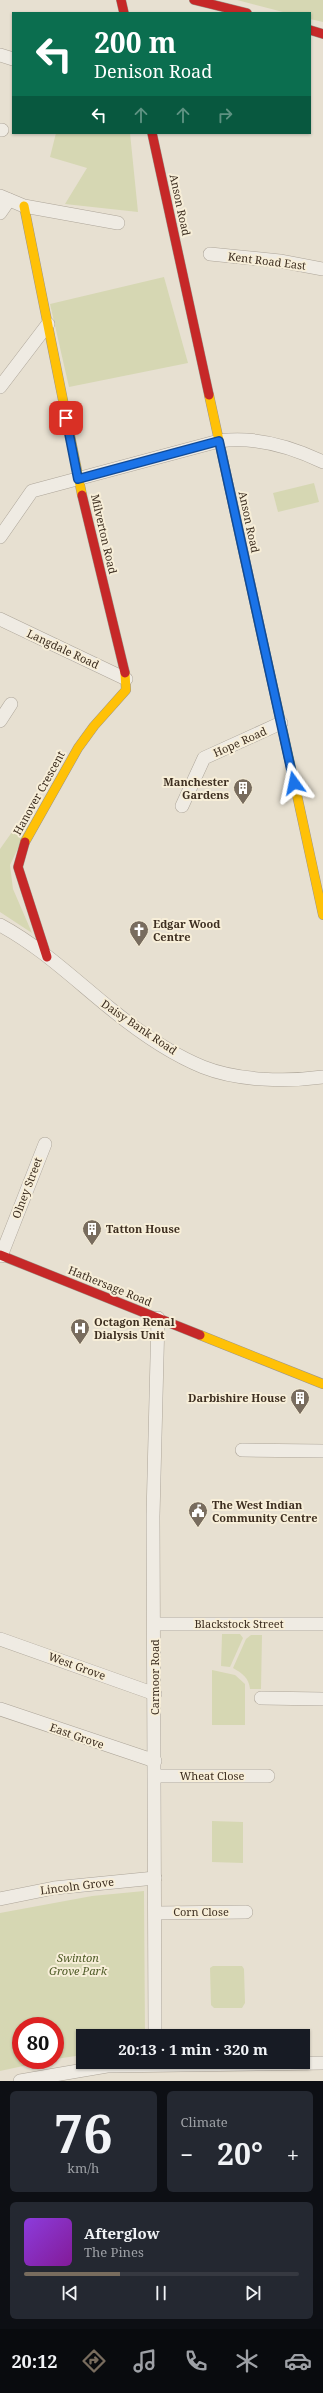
<!DOCTYPE html>
<html lang="en">
<head>
<meta charset="utf-8">
<style>
  body { margin:0; font-family:"Noto Serif",serif; background:#242831; color:#f1f3f6; height:100vh; display:flex; flex-direction:column; font-size:15px; white-space:nowrap }
  * { box-sizing:border-box; margin:0 }
  p { font-size:13px; color:#9ea1a6 }
  .icon { flex:none; width:22px; height:22px; fill:none; stroke:currentColor; stroke-width:2; stroke-linecap:round; stroke-linejoin:round }
  .map { position:relative; height:2081px; overflow:hidden }
  .drawer { display:flex; flex-direction:column; gap:10px; padding:10px; background:#0d0f14; flex:1 }
  .drawer>* { flex:none }
  .guide { position:absolute; left:12px; top:12px; width:299px; height:122px; border-radius:0px; box-shadow:0 1px 3px #0004; background:#0b6e4f; color:#fff; overflow:hidden }
  .speed { position:absolute; left:12px; top:2017px; display:flex; gap:8px; font-size:20px; font-weight:700; text-align:center }
  .speed>* { display:grid; place-content:center; width:52px; height:52px; border-radius:50%; background:#171b24; box-shadow:0 1px 3px #0004; line-height:1 }
  .speed .limit { border:6px solid #d22; background:#fff; color:#111 }
  .pin { position:absolute; display:grid; place-items:center; width:34px; height:34px; color:#fff; margin:-17px; border-radius:8px; box-shadow:0 2px 6px #0006 }
  .me { position:absolute; width:44px; margin:-22px; rotate:348deg; stroke-linejoin:round; filter:drop-shadow(0 0 3px #0008) }
  .turn { display:flex; align-items:center; gap:14px; height:84px; padding:0 16px; font-size:18px }
  .turn .icon { width:52px; height:52px; stroke-width:2.5 }
  .turn b { display:block; font-size:28px; line-height:34px }
  .lanes { display:flex; align-items:center; height:38px; padding:0 16px; background:#0003; justify-content:center; gap:20px; direction:ltr }
  .lanes .off { opacity:.35 }
  .big { font-size:30px; font-weight:700; line-height:1.1 }
  .drawer .widget { flex:1; display:flex; flex-direction:column; justify-content:center; gap:6px; min-width:0; padding:0 14px; border-radius:6px; background:#242831 }
  .drawer .dial { align-items:center; gap:0 }
  .dial b { font-size:52px; line-height:1 }
  .song { display:flex; align-items:center; gap:12px }
  .cover { width:48px; height:48px; border-radius:6px; background:linear-gradient(135deg,hsl(270 70% 55%),hsl(290 70% 35%)) }
  .played { height:4px; border-radius:2px; background:linear-gradient(90deg,#786c5e 35%,#363941 35%) }
  .keys { display:flex; justify-content:space-around; direction:ltr }
  .heat { display:flex; justify-content:space-between; align-items:center; font-size:22px; direction:ltr }
  .drawer .tiles { flex:1; display:grid; gap:10px; grid-template-columns:1fr 1fr }
  .widget:last-child { grid-column:span 2 }
  .trip { position:absolute; left:76px; top:2029px; width:234px; height:40px; border-radius:0px; background:#171b24; box-shadow:0 1px 3px #0004; font-weight:700; line-height:40px; text-align:center }
  .dock { display:flex; height:64px; justify-content:space-around; align-items:center; background:#090b0e; color:#9ea1a6 }
  .dock .icon { width:28px; height:28px }
  .dock .selected { color:#786c5e }
  .dock b { font-size:18px; color:#f1f3f6 }
  .map>svg:first-child { display:block }
  .green { fill:#d6d7b3 }
  .lines { fill:none; stroke-linecap:round; stroke-linejoin:round }
  .street-casing { stroke:#ada599; stroke-width:14 }
  .fast-casing { stroke:#9c958a; stroke-width:10 }
  .slow-casing { stroke:#9c958a; stroke-width:10 }
  .jam-casing { stroke:#9c958a; stroke-width:10 }
  .street { stroke:#efebe3; stroke-width:13 }
  .fast { stroke:#4caf50; stroke-width:9 }
  .slow { stroke:#ffc107; stroke-width:9 }
  .jam { stroke:#c62828; stroke-width:9 }
  .route-casing { stroke:#114b97; stroke-width:10 }
  .route { stroke:#1a73e8; stroke-width:7 }
  .labels { text-anchor:middle; stroke-width:4; stroke-linejoin:round; paint-order:stroke }
  .street-label { font-size:11px; fill:#3d2e20; stroke:#f7eed8 }
  .poi-label { font-size:11px; font-weight:bold; fill:#3d2e20; stroke:#f7eed8; text-anchor:start }
  .park-label { font-size:11px; font-style:italic; fill:#4d5a26; stroke:#f7eed8 }
</style>
</head>
<body>
<div class="map">
<svg width="323" height="2081" viewBox="0 0 323 2081">
  <rect width="100%" height="100%" fill="#e7e0d1"/>
  <g class="green">
    <path d="M237,0H323V22L310,19V13H287Z"/>
    <path d="M56,133H130L138,212L65,204L87,168L50,157Z"/>
    <path d="M164,277L188,363L69,387L50,304Z"/>
    <path d="M314,483L319,502L278,512L273,493Z"/>
    <path d="M22,818L30,823L10,865L13,889L32,933L0,912V849Z"/>
    <path d="M222,1634H240L243,1638L230,1667L221,1666Z"/>
    <path d="M251,1635H262L261,1689H250C249,1678 242,1673 233,1668L246,1639Z"/>
    <path d="M212,1670L235,1675L245,1684V1725H212Z"/>
    <path d="M212,1821L243,1822V1863L212,1862Z"/>
    <path d="M144,1891L145,2036H83V2055L55,2059V2026H21V2060H51L0,2071V1913L92,1896Z"/>
    <path d="M213,1966H242L244,1969L245,2003L242,2008H214L211,2005L210,1968Z"/>
  </g>
  <g class="lines">
    <defs>
      <g id="street">
        <path d="M0,55L13,59"/>
        <path d="M0,130H2"/>
        <path d="M0,196L24,206L118,223"/>
        <path d="M0,213L9,200"/>
        <path d="M210,254L280,261L323,269"/>
        <path d="M0,387L48,324"/>
        <path d="M0,537L32,491L219,441C255,436 290,446 323,462"/>
        <path d="M0,619L126,679"/>
        <path d="M0,721L11,704"/>
        <path d="M182,806L204,758L281,723"/>
        <path d="M0,925C41,947 75,980 111,1009C138,1031 171,1054 203,1067C238,1081 287,1082 323,1077"/>
        <path d="M1,1256L45,1144"/>
        <path d="M242,1450L323,1451"/>
        <path d="M155,1624H323"/>
        <path d="M0,1639L155,1694"/>
        <path d="M261,1698L323,1699"/>
        <path d="M0,1709L155,1761"/>
        <path d="M155,1776H268"/>
        <path d="M0,1899L54,1888L155,1878"/>
        <path d="M156,1913L246,1912"/>
        <path d="M155,2036L153,1516L158,1318"/>
        <path d="M20,2081L107,2066L323,2063"/>
      </g>
      <path id="fast" d="M262,637L297,795"/>
      <g id="slow">
        <path d="M24,206L82,495"/>
        <path d="M209,395L262,637"/>
        <path d="M297,795L323,915"/>
        <path d="M25,842L78,748L94,726L126,690L125,673"/>
        <path d="M200,1335L323,1384"/>
      </g>
      <g id="jam">
        <path d="M121,0L124,13"/>
        <path d="M194,0L247,13"/>
        <path d="M310,30L323,34"/>
        <path d="M152,133L209,395"/>
        <path d="M82,495L125,673"/>
        <path d="M25,842L18,867L47,957"/>
        <path d="M0,1255L200,1335"/>
      </g>
    </defs>
    <use href="#street" class="street-casing"/>
    <use href="#fast" class="fast-casing"/>
    <use href="#slow" class="slow-casing"/>
    <use href="#jam" class="jam-casing"/>
    <use href="#street" class="street"/>
    <use href="#fast" class="fast"/>
    <use href="#slow" class="slow"/>
    <use href="#jam" class="jam"/>
  </g>
  <g class="lines">
    <defs>
      <path id="route" d="M66,418L78,479L219,441L294,783"/>
    </defs>
    <use href="#route" class="route-casing"/>
    <use href="#route" class="route"/>
  </g>
  <defs>
    <symbol id="building-pin" viewBox="-11 -11 22 30"><path d="M0 17L-7.5 6A9.5 9.5 0 1 1 7.5 6Z" fill="#786c5e" stroke="#f7eed8"/><path d="M-4-6H4V6H1V3H-1V6H-4ZM-2.5-4.3h1.7v1.8h-1.7ZM.8-4.3h1.7v1.8H.8ZM-2.5-1h1.7V.8h-1.7ZM.8-1h1.7V.8H.8Z" fill="#fff"/></symbol>
    <symbol id="church-pin" viewBox="-11 -11 22 30"><path d="M0 17L-7.5 6A9.5 9.5 0 1 1 7.5 6Z" fill="#786c5e" stroke="#f7eed8"/><path d="M-1.2-6h2.4v3.5h3.3v2.4h-3.3V6h-2.4V-.1h-3.3v-2.4h3.3Z" fill="#fff"/></symbol>
    <symbol id="hospital-pin" viewBox="-11 -11 22 30"><path d="M0 17L-7.5 6A9.5 9.5 0 1 1 7.5 6Z" fill="#786c5e" stroke="#f7eed8"/><path d="M-5-5h3v3.5h4V-5h3V5h-3V1.5h-4V5h-3Z" fill="#fff"/></symbol>
    <symbol id="civic-pin" viewBox="-11 -11 22 30"><path d="M0 17L-7.5 6A9.5 9.5 0 1 1 7.5 6Z" fill="#786c5e" stroke="#f7eed8"/><path d="M-.6-6.5H3V-4.5H.6V-3L4-1V1h2V6H-6V1h2V-1L-.6-3ZM-1.2 2.5V6h2.4V2.5Z" fill="#fff"/></symbol>
  </defs>
  <g fill-rule="evenodd">
    <use href="#building-pin" x="232" y="777" width="22" height="30"/>
    <use href="#church-pin" x="128" y="919" width="22" height="30"/>
    <use href="#building-pin" x="81" y="1218" width="22" height="30"/>
    <use href="#hospital-pin" x="69" y="1317" width="22" height="30"/>
    <use href="#building-pin" x="289" y="1387" width="22" height="30"/>
    <use href="#civic-pin" x="187" y="1500" width="22" height="30"/>
  </g>
  <g class="labels">
    <g class="street-label">
      <text transform="translate(180 205) rotate(78)" y="4">Anson Road</text>
      <text transform="translate(267 261) rotate(7)" y="4">Kent Road East</text>
      <text transform="translate(249 522) rotate(78)" y="4">Anson Road</text>
      <text transform="translate(104 534) rotate(77)" y="4">Milverton Road</text>
      <text transform="translate(63 649) rotate(25)" y="4">Langdale Road</text>
      <text transform="translate(240 742) rotate(-24)" y="4">Hope Road</text>
      <text transform="translate(39 793) rotate(-61)" y="4">Hanover Crescent</text>
      <text transform="translate(139 1027) rotate(34)" y="4">Daisy Bank Road</text>
      <text transform="translate(27 1188) rotate(-69)" y="4">Olney Street</text>
      <text transform="translate(110 1286) rotate(22)" y="4">Hathersage Road</text>
      <text x="239" y="1628">Blackstock Street</text>
      <text transform="translate(77 1666) rotate(20)" y="4">West Grove</text>
      <text transform="translate(155 1677) rotate(-90)" y="4">Carmoor Road</text>
      <text transform="translate(77 1736) rotate(19)" y="4">East Grove</text>
      <text x="212" y="1780">Wheat Close</text>
      <text transform="translate(77 1886) rotate(-7)" y="4">Lincoln Grove</text>
      <text x="201" y="1916">Corn Close</text>
    </g>
    <g class="poi-label">
      <text x="229" y="786" text-anchor="end">Manchester<tspan x="229" dy="13">Gardens</tspan></text>
      <text x="153" y="928">Edgar Wood<tspan x="153" dy="13">Centre</tspan></text>
      <text x="106" y="1233">Tatton House</text>
      <text x="94" y="1326">Octagon Renal<tspan x="94" dy="13">Dialysis Unit</tspan></text>
      <text x="286" y="1402" text-anchor="end">Darbishire House</text>
      <text x="212" y="1509">The West Indian<tspan x="212" dy="13">Community Centre</tspan></text>
    </g>
    <g class="park-label">
      <text x="78" y="1962">Swinton<tspan x="78" dy="13">Grove Park</tspan></text>
    </g>
  </g>
</svg>
<div class="speed"><div class="limit">80</div></div>
<div class="pin" style="left:66px;top:418px;background:#d93025"><svg class="icon" aria-label="arrive" viewBox="0 0 24 24"><path d="M6 21V4h12l-3 4 3 4H6"/></svg></div>
<svg class="me" style="left:294px;top:783px" viewBox="-20 -20 40 40"><path d="M0-17L14 15 0 8-14 15z" fill="#1a73e8" stroke="#fff" stroke-width="4"/></svg>
<div class="trip">20:13 · 1 min · 320 m</div>
<div class="guide">
<div class="turn"><svg class="icon" aria-label="left" viewBox="0 0 24 24"><path d="M17 20v-9H6M10 6l-5 5 5 5"/></svg><div><b>200 m</b>Denison Road</div></div>
<div class="lanes"><svg class="icon" aria-label="left" viewBox="0 0 24 24"><path d="M17 20v-9H6M10 6l-5 5 5 5"/></svg><svg class="icon off" aria-label="ahead" viewBox="0 0 24 24"><path d="M12 20V5M6 11l6-6 6 6"/></svg><svg class="icon off" aria-label="ahead" viewBox="0 0 24 24"><path d="M12 20V5M6 11l6-6 6 6"/></svg><svg class="icon off" aria-label="right" viewBox="0 0 24 24"><path d="M7 20v-9h11M14 6l5 5-5 5"/></svg></div>
</div>
</div>
<section class="drawer">
<div class="tiles">
<div class="widget dial"><b>76</b><p>km/h</p></div>
<div class="widget"><p>Climate</p>
<div class="heat"><a>−</a><b class="big">20°</b><a>+</a></div>
</div>
<div class="widget">
<div class="song"><i class="cover"></i><div><b>Afterglow</b><p>The Pines</p></div></div>
<div class="played"></div>
<div class="keys"><svg class="icon" aria-label="previous" viewBox="0 0 24 24"><path d="M18 5L8 12l10 7zM5 5v14"/></svg><svg class="icon" aria-label="pause" viewBox="0 0 24 24"><path d="M8 5v14M16 5v14"/></svg><svg class="icon" aria-label="next" viewBox="0 0 24 24"><path d="M6 5l10 7-10 7zM19 5v14"/></svg></div>
</div>
</div>
</section>
<nav class="dock">
<b>20:12</b>
<svg class="icon selected" aria-label="directions" viewBox="0 0 24 24"><path d="M12 3l9 9-9 9-9-9zM9 14v-3h6M13 9l2 2-2 2"/></svg>
<svg class="icon" aria-label="music" viewBox="0 0 24 24"><path d="M9 18V5l10-2v13"/><circle cx="6" cy="18" r="3"/><circle cx="16" cy="16" r="3"/></svg>
<svg class="icon" aria-label="phone" viewBox="0 0 24 24"><path d="M5 4h4l2 5-3 2q2 4 5 5l2-3 5 2v4C11 20 4 13 5 4z"/></svg>
<svg class="icon" aria-label="climate" viewBox="0 0 24 24"><path d="M12 3v18M4 7l16 10M4 17L20 7"/></svg>
<svg class="icon" aria-label="car" viewBox="0 0 24 24"><path d="M5 17H2v-5l4-1 3-4h7l3 4 3 1v5h-3M9 17h6M6 11h13"/><circle cx="7" cy="17" r="2"/><circle cx="17" cy="17" r="2"/></svg>
</nav>
</body>
</html>
